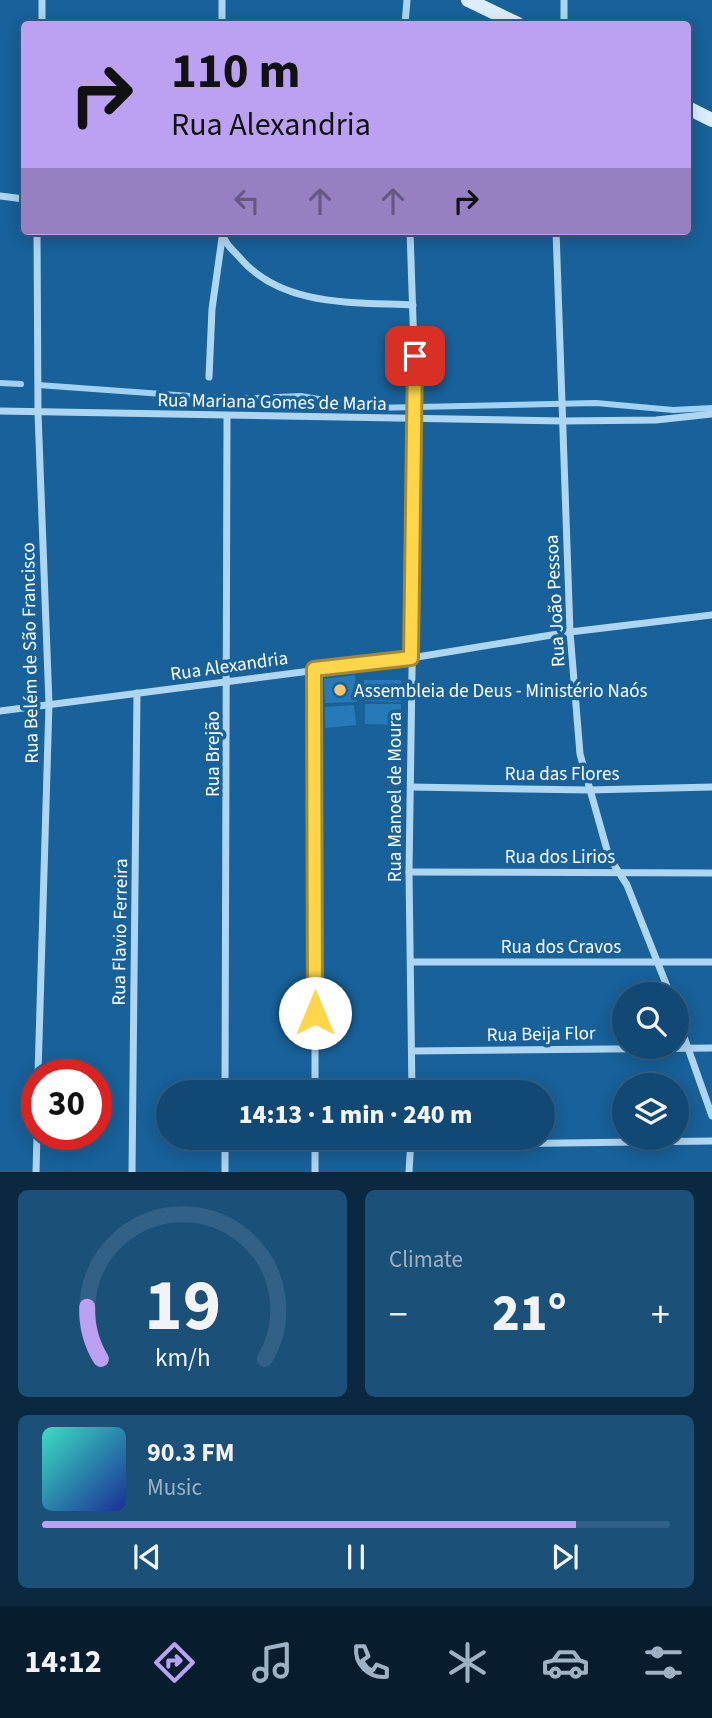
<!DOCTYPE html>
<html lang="en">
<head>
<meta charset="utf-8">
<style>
  body { margin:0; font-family:"Source Sans 3",sans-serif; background:#1b5079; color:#f1f3f6; height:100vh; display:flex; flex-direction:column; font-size:26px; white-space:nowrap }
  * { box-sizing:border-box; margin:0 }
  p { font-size:23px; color:#9cb2c5 }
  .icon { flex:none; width:38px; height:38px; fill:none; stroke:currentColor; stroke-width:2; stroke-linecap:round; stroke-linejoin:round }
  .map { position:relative; height:1172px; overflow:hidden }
  .details { display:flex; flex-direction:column; gap:18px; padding:18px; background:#0a2840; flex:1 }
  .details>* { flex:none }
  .banner { position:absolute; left:21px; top:21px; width:670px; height:214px; border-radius:7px; box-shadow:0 4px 18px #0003,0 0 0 2px #316186; background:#bca0f2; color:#111; overflow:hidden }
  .controls { position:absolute; left:612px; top:982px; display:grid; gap:14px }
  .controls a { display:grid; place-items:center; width:77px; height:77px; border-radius:50%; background:#124974; box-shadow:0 4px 18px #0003,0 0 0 2px #316186; font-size:35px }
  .speed { position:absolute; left:21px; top:1059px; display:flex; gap:14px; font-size:35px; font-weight:700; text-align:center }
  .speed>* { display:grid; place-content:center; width:91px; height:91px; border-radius:50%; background:#124974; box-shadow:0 4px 18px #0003,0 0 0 2px #316186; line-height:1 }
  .speed .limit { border:10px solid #d22; background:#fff; color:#111 }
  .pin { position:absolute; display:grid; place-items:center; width:60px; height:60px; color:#fff; margin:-30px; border-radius:14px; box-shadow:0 4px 10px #0006 }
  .me { position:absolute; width:77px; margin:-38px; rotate:0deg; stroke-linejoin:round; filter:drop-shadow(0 0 5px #0008) }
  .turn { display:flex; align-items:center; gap:24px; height:147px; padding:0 35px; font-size:32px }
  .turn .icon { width:91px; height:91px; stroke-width:2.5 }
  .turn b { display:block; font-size:49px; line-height:60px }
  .lanes { display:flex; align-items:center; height:66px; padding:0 35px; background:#0003; justify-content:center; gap:35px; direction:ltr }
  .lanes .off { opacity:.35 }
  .big { font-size:52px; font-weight:800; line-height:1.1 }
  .details .card { flex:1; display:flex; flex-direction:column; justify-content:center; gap:10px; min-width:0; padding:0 24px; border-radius:10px; background:#1b5079 }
  .details .dial { align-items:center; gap:0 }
  .dial svg { height:182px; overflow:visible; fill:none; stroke:#316186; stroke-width:7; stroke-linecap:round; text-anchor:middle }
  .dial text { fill:#f1f3f6; stroke:none }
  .song { display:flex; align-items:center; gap:21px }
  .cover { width:84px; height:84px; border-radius:10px; background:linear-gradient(135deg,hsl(170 70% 55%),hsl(230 70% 35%)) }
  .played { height:7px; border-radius:4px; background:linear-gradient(90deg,#bca0f2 85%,#316186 85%) }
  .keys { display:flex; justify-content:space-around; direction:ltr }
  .heat { display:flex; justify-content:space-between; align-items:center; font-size:38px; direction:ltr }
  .details .tiles { flex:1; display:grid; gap:18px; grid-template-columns:1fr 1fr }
  .card:last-child { grid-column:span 2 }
  .trip { position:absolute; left:156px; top:1080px; width:399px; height:70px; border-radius:35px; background:#124974; box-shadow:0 4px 18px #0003,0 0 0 2px #316186; font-weight:800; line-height:70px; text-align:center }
  .menu { display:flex; height:112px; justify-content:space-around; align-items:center; background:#071d2e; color:#9cb2c5 }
  .menu .icon { width:49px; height:49px }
  .menu .selected { color:#bca0f2 }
  .menu b { font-size:32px; color:#f1f3f6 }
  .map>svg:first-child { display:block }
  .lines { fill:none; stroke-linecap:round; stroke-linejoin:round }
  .stream { stroke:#a1d1f4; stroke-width:6 }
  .building { fill:#277ab8 }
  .minor { stroke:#aed5f1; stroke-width:7 }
  .secondary { stroke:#dceefc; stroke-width:14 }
  .route-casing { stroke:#a68a30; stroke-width:18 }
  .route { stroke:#ffd54a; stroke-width:12 }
  .poi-dot { fill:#ffc36e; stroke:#18619a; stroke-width:2.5 }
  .labels { text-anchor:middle; stroke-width:7; stroke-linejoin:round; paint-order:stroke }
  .street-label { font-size:19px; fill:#fff; stroke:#18619a }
  .poi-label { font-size:19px; fill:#fff; stroke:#18619a; text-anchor:start }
</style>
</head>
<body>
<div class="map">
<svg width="712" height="1172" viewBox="0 0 712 1172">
  <rect width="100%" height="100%" fill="#18619a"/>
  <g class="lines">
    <g class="stream">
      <path d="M0,383L21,384"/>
      <path d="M38,385L232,399L301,396L371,408L596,403L673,410L712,408"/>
    </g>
  </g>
  <g class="building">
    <path d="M355,675L357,702L325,703L324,679Z"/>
    <path d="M364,680H401V702L365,701Z"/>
    <path d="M365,704H401V725L365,724Z"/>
    <path d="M354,705L356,725L325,728V707Z"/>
  </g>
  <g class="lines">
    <g class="minor">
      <path d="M222,0V24"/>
      <path d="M564,0V24"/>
      <path d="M42,24V0"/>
      <path d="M405,24L407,0"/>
      <path d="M0,196L24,199"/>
      <path d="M37,231L38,413L49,704L38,1074"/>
      <path d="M222,231C223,242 233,250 240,258C282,307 353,302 413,305"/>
      <path d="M410,231L416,408L409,872L412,1092"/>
      <path d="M556,231L570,632L580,754L609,857L627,885L670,994"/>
      <path d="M209,377L212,309L222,238"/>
      <path d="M0,411L563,421L656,420L712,414"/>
      <path d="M315,669V1092"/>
      <path d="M0,711L411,658L570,632L712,615"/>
      <path d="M411,787L589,790L712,787"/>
      <path d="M409,872L712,873"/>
      <path d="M411,962H712"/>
      <path d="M677,1017L712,1116"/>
      <path d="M412,1051L712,1048"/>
      <path d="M225,1092L227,417"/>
      <path d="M315,1138V1172"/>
      <path d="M411,1145L712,1141"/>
      <path d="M36,1172L37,1134"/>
      <path d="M132,1172L137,693"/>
      <path d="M225,1172V1138"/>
      <path d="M409,1172L411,1138"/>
    </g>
    <g class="secondary">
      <path d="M468,0L518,24"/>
      <path d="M688,108L712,120"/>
    </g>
  </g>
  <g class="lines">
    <defs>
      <path id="route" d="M315,1013L314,669L411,658L415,356"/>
    </defs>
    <use href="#route" class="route-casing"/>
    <use href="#route" class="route"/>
  </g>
  <circle class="poi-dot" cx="340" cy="690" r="7"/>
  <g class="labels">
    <g class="street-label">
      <text transform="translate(272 401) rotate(1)" y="7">Rua Mariana Gomes de Maria</text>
      <text transform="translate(554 601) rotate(-93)" y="7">Rua João Pessoa</text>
      <text transform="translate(29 653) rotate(-91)" y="7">Rua Belém de São Francisco</text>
      <text transform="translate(229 665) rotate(-8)" y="7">Rua Alexandria</text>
      <text transform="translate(212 754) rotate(-90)" y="7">Rua Brejão</text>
      <text x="562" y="780">Rua das Flores</text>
      <text transform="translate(394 797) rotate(-90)" y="7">Rua Manoel de Moura</text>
      <text x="560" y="863">Rua dos Lirios</text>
      <text transform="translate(119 932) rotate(-89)" y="7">Rua Flavio Ferreira</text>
      <text x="561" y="953">Rua dos Cravos</text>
      <text transform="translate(541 1033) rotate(-1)" y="7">Rua Beija Flor</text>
    </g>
    <g class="poi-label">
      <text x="354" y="697">Assembleia de Deus - Ministério Naós</text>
    </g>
  </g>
</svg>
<div class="controls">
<a><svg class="icon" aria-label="search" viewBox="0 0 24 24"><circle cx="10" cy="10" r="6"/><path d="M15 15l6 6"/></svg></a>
<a><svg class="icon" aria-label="layers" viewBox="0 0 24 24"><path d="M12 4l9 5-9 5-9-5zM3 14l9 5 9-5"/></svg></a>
</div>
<div class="speed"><div class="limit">30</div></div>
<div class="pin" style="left:415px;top:356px;background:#d93025"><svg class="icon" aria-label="arrive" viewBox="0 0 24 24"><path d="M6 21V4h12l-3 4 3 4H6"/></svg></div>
<svg class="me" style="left:315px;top:1013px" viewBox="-20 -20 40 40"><circle r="19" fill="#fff"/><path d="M0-13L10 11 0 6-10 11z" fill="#ffd54a"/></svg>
<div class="trip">14:13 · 1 min · 240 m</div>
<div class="banner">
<div class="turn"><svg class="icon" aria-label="right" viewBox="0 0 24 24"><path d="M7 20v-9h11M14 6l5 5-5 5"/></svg><div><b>110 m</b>Rua Alexandria</div></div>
<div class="lanes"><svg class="icon off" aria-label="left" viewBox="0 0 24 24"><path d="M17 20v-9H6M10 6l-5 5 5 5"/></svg><svg class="icon off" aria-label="ahead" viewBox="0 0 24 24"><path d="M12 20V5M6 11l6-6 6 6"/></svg><svg class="icon off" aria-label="ahead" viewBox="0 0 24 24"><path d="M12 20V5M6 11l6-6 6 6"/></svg><svg class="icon" aria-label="right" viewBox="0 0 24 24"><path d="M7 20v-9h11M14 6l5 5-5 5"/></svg></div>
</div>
</div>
<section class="details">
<div class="tiles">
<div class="card dial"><svg viewBox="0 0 100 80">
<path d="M14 69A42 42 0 1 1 86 69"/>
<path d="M14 69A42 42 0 0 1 8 46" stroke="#bca0f2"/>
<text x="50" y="56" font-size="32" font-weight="700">19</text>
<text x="50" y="72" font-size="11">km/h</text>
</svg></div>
<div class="card"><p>Climate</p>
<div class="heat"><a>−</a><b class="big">21°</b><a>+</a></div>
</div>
<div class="card">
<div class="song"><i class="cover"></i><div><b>90.3 FM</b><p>Music</p></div></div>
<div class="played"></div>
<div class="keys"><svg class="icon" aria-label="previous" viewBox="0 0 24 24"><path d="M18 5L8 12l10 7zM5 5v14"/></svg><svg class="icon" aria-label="pause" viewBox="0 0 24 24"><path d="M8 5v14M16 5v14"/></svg><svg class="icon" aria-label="next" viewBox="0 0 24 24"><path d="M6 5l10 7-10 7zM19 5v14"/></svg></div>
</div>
</div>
</section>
<nav class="menu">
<b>14:12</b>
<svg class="icon selected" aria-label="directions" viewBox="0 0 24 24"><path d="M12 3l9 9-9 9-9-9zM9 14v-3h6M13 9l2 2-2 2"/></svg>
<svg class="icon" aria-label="music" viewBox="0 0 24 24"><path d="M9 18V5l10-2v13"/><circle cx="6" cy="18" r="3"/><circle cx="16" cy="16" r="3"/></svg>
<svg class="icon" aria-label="phone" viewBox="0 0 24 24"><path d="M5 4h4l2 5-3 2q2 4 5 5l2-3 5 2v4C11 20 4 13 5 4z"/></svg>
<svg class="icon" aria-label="climate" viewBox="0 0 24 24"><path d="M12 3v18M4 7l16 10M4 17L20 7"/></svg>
<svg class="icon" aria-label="car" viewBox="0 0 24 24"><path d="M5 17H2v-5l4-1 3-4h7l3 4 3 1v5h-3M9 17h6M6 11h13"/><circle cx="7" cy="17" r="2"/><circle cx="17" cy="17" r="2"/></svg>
<svg class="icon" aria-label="filters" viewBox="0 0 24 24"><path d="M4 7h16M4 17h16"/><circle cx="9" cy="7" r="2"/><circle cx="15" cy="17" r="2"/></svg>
</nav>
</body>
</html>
